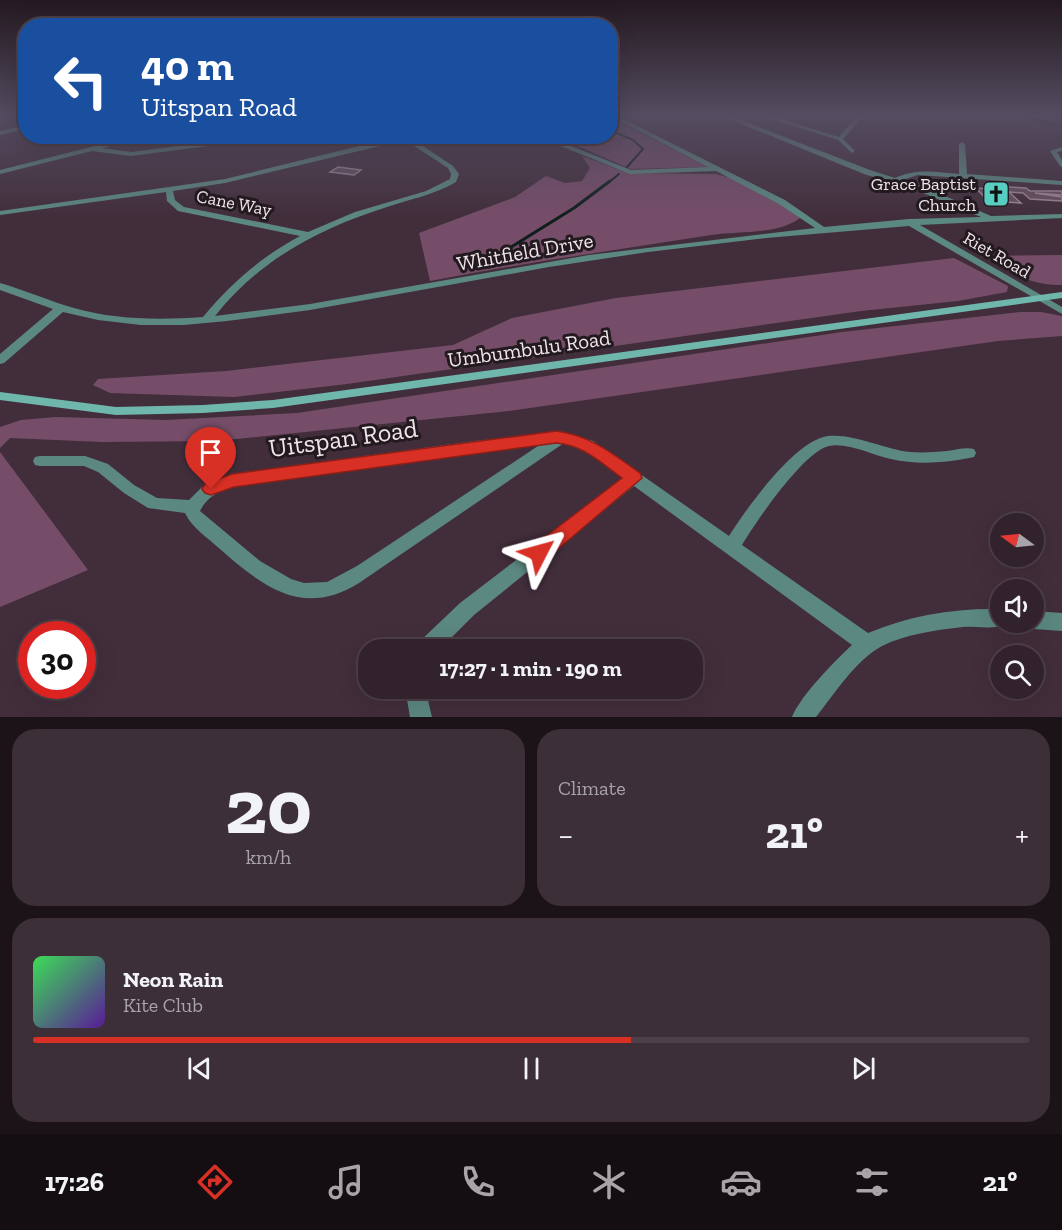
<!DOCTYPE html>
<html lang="en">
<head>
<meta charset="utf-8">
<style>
  body { margin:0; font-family:"Zilla Slab",serif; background:#3d2f38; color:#f1f3f6; height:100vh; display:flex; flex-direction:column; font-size:22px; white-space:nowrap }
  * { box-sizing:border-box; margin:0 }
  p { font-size:20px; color:#a8a4a9 }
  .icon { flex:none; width:33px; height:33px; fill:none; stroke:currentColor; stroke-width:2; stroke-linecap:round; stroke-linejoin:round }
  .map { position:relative; height:717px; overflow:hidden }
  .side { display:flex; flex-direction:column; gap:12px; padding:12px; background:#1c1318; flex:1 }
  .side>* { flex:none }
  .banner { position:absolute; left:18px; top:18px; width:600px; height:126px; border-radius:24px; box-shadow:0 6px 24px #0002,0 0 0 2px #4d3f48; background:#1a4fa0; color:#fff; overflow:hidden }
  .needle { width:39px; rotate:285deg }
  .tools { position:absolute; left:990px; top:513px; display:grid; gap:12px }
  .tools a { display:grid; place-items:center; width:54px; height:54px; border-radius:50%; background:#32222c; box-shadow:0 6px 24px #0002,0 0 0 2px #4d3f48; font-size:30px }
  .speed { position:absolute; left:18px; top:621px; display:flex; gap:12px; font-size:30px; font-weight:700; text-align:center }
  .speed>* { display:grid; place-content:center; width:78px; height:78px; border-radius:50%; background:#32222c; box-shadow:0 6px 24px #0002,0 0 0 2px #4d3f48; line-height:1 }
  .speed .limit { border:9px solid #d22; background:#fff; color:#111 }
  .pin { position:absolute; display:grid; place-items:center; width:51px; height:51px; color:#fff; margin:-62px -26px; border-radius:50% 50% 50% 0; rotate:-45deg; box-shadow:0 0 6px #0007 }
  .pin .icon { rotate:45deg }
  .me { position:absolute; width:66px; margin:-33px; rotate:51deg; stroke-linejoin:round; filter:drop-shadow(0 0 4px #0008) }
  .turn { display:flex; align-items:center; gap:21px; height:126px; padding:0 24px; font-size:27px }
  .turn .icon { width:78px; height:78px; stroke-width:2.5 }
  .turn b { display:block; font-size:42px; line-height:51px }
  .big { font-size:45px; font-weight:800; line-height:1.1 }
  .side .card { flex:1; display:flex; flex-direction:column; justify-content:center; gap:9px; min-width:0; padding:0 21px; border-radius:24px; background:#3d2f38 }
  .side .dial { align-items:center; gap:0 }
  .dial b { font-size:78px; line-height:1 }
  .song { display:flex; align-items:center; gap:18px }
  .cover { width:72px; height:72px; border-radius:9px; background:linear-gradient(135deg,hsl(130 70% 55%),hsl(270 70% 35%)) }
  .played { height:6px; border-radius:3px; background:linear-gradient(90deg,#d93025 60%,#4d3f48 60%) }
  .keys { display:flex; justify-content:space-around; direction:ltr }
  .heat { display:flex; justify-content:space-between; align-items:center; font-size:33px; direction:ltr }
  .side .tiles { flex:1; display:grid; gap:12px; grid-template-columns:1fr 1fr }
  .card:last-child { grid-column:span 2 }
  .trip { position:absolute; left:358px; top:639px; width:345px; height:60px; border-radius:24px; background:#32222c; box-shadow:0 6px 24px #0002,0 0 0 2px #4d3f48; font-weight:800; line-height:60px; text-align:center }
  .tab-bar { display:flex; height:96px; justify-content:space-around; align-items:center; background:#140e12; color:#a8a4a9 }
  .tab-bar .icon { width:42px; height:42px }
  .tab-bar .on { color:#d93025 }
  .tab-bar b { font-size:27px; color:#f1f3f6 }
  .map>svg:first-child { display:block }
  .green { fill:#764d69 }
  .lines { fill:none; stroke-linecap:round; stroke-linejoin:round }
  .stream-far1 { stroke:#0f1e1c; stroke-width:2 }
  .stream { stroke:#0f1e1c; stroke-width:3 }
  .building { fill:#644f5d; stroke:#9c8594; stroke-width:1.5 }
  .street { fill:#5c8882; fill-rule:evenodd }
  .secondary { fill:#6fb6ad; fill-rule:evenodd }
  .route { fill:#d93025; stroke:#8d1f18; stroke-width:1.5 }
  .labels { text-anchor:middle; stroke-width:6; stroke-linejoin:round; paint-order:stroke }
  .far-poi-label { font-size:18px; fill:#f1e4ec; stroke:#221a1f; text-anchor:end }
  .far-street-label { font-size:18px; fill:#f1e4ec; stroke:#221a1f }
  .street-label { font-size:21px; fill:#f1e4ec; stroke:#221a1f }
  .near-street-label { font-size:26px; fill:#f1e4ec; stroke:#221a1f }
</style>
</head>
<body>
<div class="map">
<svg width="1062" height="717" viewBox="0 0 1062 717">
  <rect width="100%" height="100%" fill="#422e3b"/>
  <g class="green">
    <path d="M611,118L708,167L631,169L557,137L610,136Z"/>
    <path d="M582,156L628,173L716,174L731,178L782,205L800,218C777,235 739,231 711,235C617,250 523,263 430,281L419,233L515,197L546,176L565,183L582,181L590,168Z"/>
    <path d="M1062,255V285C1031,286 1010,272 984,256Z"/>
    <path d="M954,258L1008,286L1007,292L958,301L861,311L347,384L234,397L110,393L93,385L98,379L226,371L453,345L512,318L616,298Z"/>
    <path d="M1020,312H1041L1062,316V336L998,341L509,411L217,441L102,442L10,438L0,448V427L21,420L56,417L166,420L297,413L842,332Z"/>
    <path d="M0,452L88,570L0,607Z"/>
  </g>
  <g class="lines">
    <g class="stream-far1">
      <path d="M1019,116L1062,126"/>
      <path d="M610,130L633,140L643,149L627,167"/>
      <path d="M608,183L619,174"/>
    </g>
    <path class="stream" d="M495,257L574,208L610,181"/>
  </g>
  <g class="building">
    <path d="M338,167L361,170L354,175L330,172Z"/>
    <path d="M988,186L1026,188L1030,191H1062V195L1035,193L1062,197V201L1030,199L1023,193L1009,192L1021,203L988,201L976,188L992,189Z"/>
  </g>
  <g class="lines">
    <g class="street">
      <path d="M610,116H617L785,200L824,227L909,219L981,217L916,190L864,174L722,116H730L870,170L895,178C916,168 937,172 959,174V144L962,142L965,144L967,174L1062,181V185L918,175L902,180L922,186L991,216L1062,214V218L920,225L1062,307V314L909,226L766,238L648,252L549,267L310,310L227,321L184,325H141L98,320L63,312L4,363L0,364V354L53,309L0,290V283C25,290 49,301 74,308C116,320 160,320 203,317C231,283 261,257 300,236L178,211L167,201L166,192L0,215V211L225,179L400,136H408L453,166L459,174L456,182C434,195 410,199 387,207C320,228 259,260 215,316L310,304L589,255L815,228L779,204L716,171L630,174L536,136H546L631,170L708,167ZM405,140L448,168L451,174L450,179L426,191L355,212L308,232L184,207L175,200L173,191L225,183Z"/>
      <path d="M762,116H771L839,137L857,116H863L843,139L855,151L852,153L838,140Z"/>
      <path d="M26,125V129L0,135V131Z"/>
      <path d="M134,136H146L102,148L131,152L261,136H284L131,156L92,151L0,174V170Z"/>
      <path d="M1062,147V151L1057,152L1062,160V167L1060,166L1050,151Z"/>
      <path d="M562,432L593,441L729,536C746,509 795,440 828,436C853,433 884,449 910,452C922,453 935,452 947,451C956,450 965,447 974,449L976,453L974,457L969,458C943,463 917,465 891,459C872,455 848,442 829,446C804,451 755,523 742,545L868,633C911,615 954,608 1000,609V622H1007C998,631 976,626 963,627C936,630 906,634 882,646C855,661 835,693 816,717H792C801,695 834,662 852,645L634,486L474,615L439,650H415L418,643L460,603L623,478L583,449L564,443L359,583C303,618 263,587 220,549C208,538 192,528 185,513L148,508L124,493L98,472L84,466H40L35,465L33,461L35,457L40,456H85L108,464L134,485L157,498L189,500L202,487L232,474L475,441ZM541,444L357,566L327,582L304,583L291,579L260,561L200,511C207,497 219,491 233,486L475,451Z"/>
      <path d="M1034,611L1062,613V631L1034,629L1027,626L1026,622H1034Z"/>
      <path d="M405,688H425L432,717H410Z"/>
    </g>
    <path class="secondary" d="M1062,292V298L273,408L203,413L116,415L0,400V392L116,407L203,405L273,400Z"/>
  </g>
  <linearGradient id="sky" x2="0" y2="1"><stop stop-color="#241920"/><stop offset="0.53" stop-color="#544c60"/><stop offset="1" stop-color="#544c60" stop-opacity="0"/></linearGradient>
  <rect width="1062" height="217" fill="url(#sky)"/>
  <path class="route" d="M556,431C590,435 613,454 640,473L642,478L546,559L539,562L532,559L529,553L532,547L622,478C600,462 583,445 556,443L234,487L211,495L205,493L202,489L205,484L232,474Z"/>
  <defs>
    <symbol id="church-square" viewBox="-11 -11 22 22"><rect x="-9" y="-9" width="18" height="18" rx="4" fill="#57cec1" stroke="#221a1f"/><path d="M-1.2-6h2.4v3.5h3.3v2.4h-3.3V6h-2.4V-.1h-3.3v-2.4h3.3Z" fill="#111"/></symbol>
  </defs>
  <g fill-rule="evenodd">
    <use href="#church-square" x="981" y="179" width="30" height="30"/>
  </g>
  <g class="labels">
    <g class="far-poi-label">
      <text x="976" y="190">Grace Baptist<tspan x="976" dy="21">Church</tspan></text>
    </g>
    <g class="far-street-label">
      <text transform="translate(234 203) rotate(11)" y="6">Cane Way</text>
      <text transform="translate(997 255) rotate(30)" y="6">Riet Road</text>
    </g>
    <g class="street-label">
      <text transform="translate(525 252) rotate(-10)" y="7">Whitfield Drive</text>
      <text transform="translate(529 349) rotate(-8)" y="7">Umbumbulu Road</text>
    </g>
    <g class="near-street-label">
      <text transform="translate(343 438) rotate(-8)" y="9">Uitspan Road</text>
    </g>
  </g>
</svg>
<div class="tools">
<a><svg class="needle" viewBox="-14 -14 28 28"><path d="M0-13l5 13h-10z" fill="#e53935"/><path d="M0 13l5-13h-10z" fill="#a8a4a9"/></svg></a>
<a><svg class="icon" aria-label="sound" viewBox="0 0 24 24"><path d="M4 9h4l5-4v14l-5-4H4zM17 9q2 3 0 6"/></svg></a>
<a><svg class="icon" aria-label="search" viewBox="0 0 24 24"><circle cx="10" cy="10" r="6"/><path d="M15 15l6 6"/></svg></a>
</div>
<div class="speed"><div class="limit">30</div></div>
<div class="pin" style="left:211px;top:489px;background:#d93025"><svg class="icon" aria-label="arrive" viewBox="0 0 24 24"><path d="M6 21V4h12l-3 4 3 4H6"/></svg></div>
<svg class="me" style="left:539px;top:553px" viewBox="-20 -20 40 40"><path d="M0-17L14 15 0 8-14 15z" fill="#d93025" stroke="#fff" stroke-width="4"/></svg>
<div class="trip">17:27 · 1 min · 190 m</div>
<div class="banner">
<div class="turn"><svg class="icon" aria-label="left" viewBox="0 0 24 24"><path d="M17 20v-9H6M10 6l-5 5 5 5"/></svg><div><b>40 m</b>Uitspan Road</div></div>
</div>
</div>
<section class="side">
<div class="tiles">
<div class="card dial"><b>20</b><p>km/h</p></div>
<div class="card"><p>Climate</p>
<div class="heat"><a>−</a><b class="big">21°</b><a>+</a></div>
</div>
<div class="card">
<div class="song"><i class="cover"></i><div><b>Neon Rain</b><p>Kite Club</p></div></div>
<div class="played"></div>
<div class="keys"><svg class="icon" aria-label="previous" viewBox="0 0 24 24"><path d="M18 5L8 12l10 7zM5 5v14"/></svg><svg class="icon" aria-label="pause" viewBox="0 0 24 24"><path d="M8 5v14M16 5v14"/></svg><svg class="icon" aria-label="next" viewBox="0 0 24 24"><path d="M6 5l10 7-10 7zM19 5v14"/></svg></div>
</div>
</div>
</section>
<nav class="tab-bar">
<b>17:26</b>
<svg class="icon on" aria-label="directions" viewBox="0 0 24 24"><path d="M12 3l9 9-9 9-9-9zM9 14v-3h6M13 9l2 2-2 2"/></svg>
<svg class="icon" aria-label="music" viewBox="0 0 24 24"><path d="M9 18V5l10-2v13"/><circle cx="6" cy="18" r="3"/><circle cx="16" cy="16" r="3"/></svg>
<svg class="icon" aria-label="phone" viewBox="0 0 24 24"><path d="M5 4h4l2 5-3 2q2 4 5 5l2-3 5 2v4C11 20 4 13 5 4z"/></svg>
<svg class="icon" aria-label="climate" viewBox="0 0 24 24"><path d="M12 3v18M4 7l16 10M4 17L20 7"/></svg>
<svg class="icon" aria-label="car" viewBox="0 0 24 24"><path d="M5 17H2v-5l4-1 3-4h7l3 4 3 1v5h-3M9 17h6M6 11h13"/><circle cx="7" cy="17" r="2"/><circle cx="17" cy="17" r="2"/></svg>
<svg class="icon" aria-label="filters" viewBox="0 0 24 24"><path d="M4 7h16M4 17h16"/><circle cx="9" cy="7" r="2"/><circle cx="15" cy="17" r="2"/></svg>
<b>21°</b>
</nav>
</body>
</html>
